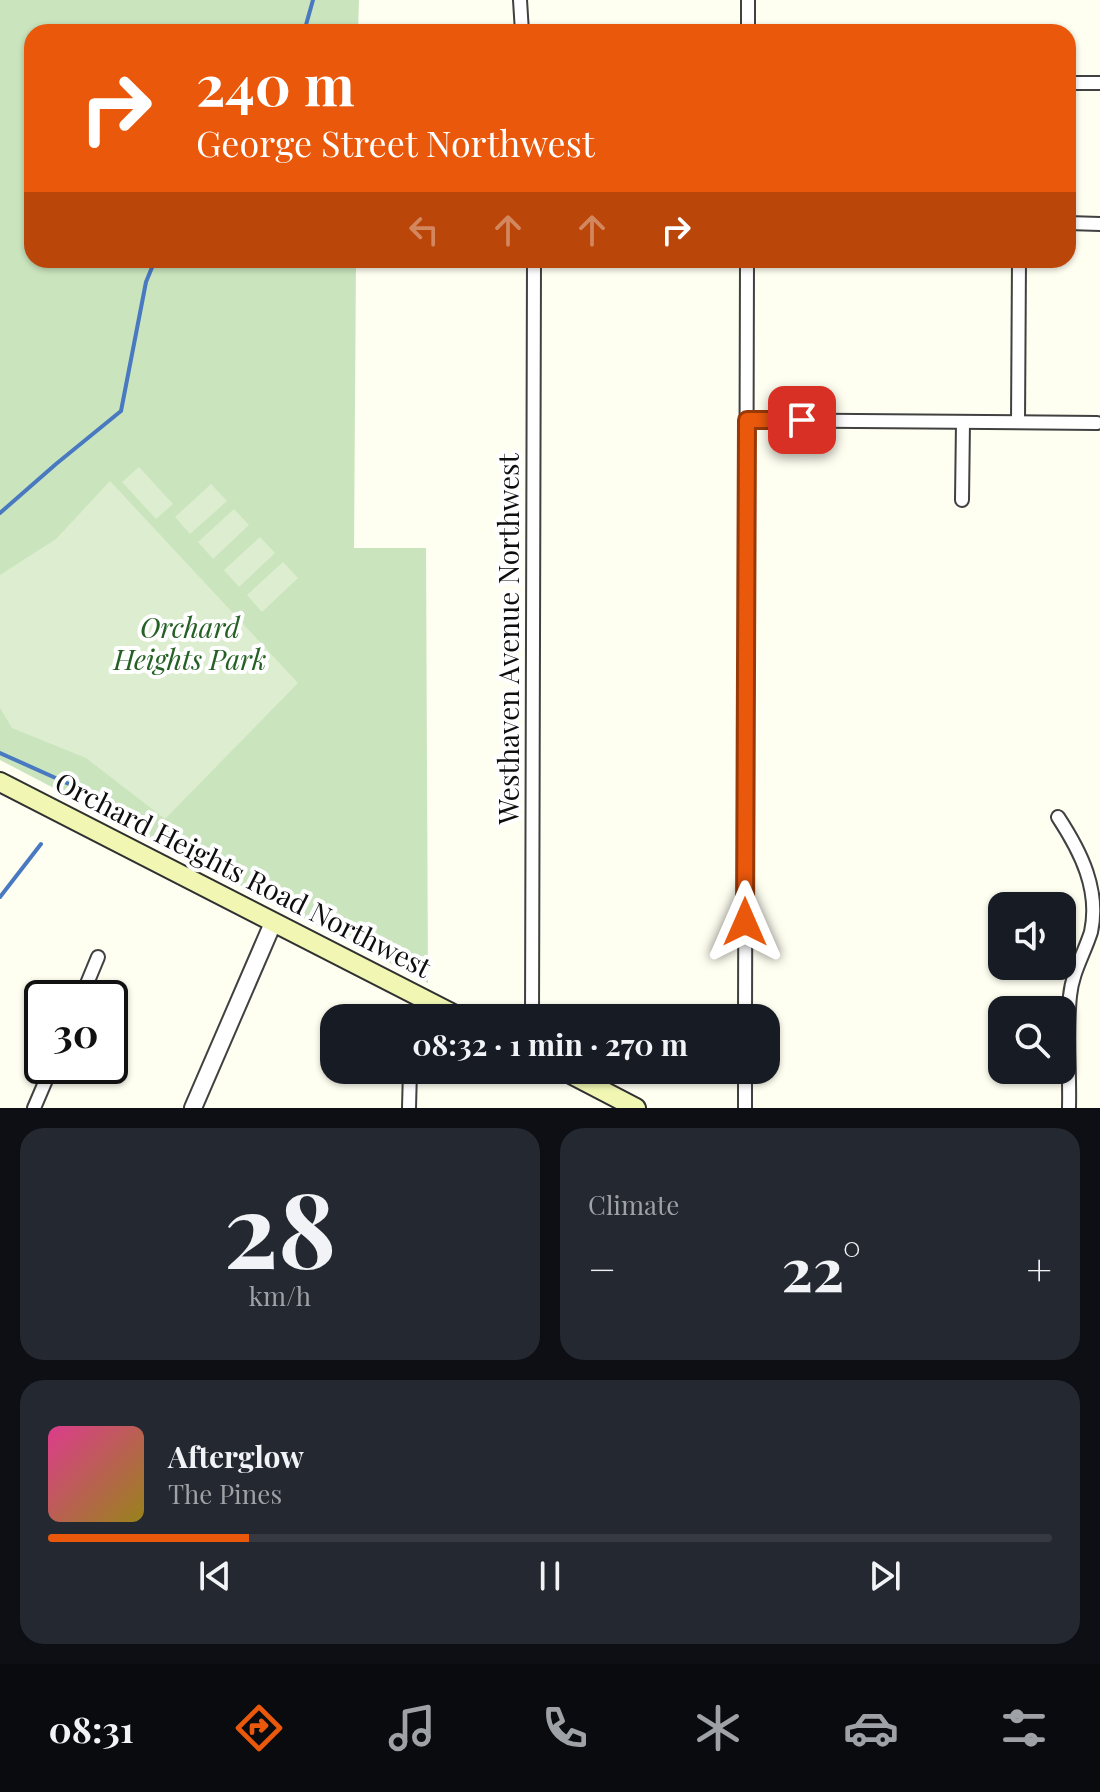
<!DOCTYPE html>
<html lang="en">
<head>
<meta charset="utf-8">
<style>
  body { margin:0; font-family:"Playfair Display",serif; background:#242831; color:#f1f3f6; height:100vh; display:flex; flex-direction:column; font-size:30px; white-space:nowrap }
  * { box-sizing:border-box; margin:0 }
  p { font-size:26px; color:#9ea1a6 }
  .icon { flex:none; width:44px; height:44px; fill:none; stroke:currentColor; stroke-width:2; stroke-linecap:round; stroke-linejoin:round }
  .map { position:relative; height:1108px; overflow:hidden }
  .panel { display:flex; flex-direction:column; gap:20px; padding:20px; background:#0d0f14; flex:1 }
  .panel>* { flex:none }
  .guide { position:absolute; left:24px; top:24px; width:1052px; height:244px; border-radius:24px; box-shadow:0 2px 6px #0004; background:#ea580c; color:#fff; overflow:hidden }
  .fabs { position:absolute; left:988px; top:892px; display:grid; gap:16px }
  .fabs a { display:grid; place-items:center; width:88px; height:88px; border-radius:16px; background:#171b24; box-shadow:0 2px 6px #0004; font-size:40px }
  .speed { position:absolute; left:24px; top:980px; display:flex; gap:16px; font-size:40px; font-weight:700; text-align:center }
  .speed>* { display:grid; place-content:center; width:104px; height:104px; border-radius:50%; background:#171b24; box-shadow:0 2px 6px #0004; line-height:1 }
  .speed .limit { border:4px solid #111; border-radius:12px; background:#fff; color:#111 }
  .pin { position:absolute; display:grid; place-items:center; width:68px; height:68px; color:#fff; margin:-34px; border-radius:16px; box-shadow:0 4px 12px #0006 }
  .me { position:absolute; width:88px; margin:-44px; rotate:0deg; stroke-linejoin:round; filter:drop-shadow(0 0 6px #0008) }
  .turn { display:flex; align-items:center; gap:28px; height:168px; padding:0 40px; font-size:36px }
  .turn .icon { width:104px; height:104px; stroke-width:2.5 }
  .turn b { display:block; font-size:56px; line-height:68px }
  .lanes { display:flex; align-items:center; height:76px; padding:0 40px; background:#0003; justify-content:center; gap:40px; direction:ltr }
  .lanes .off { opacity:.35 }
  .big { font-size:60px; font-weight:700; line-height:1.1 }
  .panel .widget { flex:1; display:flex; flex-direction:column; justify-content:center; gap:12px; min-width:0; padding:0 28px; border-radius:24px; background:#242831 }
  .panel .dial { align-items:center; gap:0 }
  .dial b { font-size:104px; line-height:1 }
  .song { display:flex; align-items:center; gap:24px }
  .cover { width:96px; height:96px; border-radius:12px; background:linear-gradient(135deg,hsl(330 70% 55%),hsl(50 70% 35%)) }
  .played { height:8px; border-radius:4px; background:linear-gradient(90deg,#ea580c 20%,#363941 20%) }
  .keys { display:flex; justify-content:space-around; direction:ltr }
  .heat { display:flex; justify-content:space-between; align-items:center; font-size:44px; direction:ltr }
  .panel .tiles { flex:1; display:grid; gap:20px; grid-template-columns:1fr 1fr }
  .widget:last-child { grid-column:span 2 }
  .trip { position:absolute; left:320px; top:1004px; width:460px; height:80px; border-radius:24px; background:#171b24; box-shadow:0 2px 6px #0004; font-weight:700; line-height:80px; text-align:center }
  .dock { display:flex; height:128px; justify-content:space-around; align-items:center; background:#090b0e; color:#9ea1a6 }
  .dock .icon { width:56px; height:56px }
  .dock .active { color:#ea580c }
  .dock b { font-size:36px; color:#f1f3f6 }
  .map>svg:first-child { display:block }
  .green { fill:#cae5be }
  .pitch { fill:#ddedcf }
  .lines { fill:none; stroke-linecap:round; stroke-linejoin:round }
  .stream { stroke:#4979c0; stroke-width:4 }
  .minor-casing { stroke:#414141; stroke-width:16 }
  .tertiary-casing { stroke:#414141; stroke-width:20 }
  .secondary-casing { stroke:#303030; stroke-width:22 }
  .minor { stroke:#fff; stroke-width:12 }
  .tertiary { stroke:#fff; stroke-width:16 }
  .secondary { stroke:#f1f7b3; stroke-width:18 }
  .route-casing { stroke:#983908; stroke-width:20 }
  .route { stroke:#ea580c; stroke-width:14 }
  .labels { text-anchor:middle; stroke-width:8; stroke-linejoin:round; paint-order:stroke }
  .park-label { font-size:28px; font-style:italic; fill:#256025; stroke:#fff }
  .street-label { font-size:28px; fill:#0e0e0e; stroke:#fff }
</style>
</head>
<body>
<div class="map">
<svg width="1100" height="1108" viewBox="0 0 1100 1108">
  <rect width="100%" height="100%" fill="#fefef1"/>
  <path class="green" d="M0,0H359L358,32H32V260H356L354,548H426L428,983L0,760Z"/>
  <g class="pitch">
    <path d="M139,467L173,504L156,519L122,482Z"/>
    <path d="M110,481L298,683L165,819L86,758L12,728L0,708V575L56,539Z"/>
    <path d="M211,484L227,501L190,534L175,517Z"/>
    <path d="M234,509L249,525L213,559L198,542Z"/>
    <path d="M260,537L275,553L239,587L224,570Z"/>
    <path d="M283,562L298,578L262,612L247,595Z"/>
  </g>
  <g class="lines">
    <g class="stream">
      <path d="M304,32L313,0"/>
      <path d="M0,513L56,464L121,411L146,282L155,260"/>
      <path d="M0,753L69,784"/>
      <path d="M0,897L41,844"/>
    </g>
    <defs>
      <g id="minor">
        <path d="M520,0L522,32"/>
        <path d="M748,32V0"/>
        <path d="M1068,83H1100"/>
        <path d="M1068,223L1100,224"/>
        <path d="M747,420L1097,423"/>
        <path d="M1018,422L1019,260"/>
        <path d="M962,500L963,422"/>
        <path d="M1058,817C1081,852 1100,890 1091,932C1084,954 1072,973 1070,996C1066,1033 1070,1071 1069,1108"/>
        <path d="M81,998L98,957"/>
        <path d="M415,1018L423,999"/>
        <path d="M532,1018L534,260"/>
        <path d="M745,1018L747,260"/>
        <path d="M34,1108L52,1066"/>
        <path d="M409,1108L410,1070"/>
        <path d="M745,1108V1070"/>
      </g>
      <path id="tertiary" d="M193,1108L273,923"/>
      <g id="secondary">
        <path d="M0,782L461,1018"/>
        <path d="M563,1070L636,1108"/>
      </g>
    </defs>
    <use href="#minor" class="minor-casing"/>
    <use href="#tertiary" class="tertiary-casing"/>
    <use href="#secondary" class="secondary-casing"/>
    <use href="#minor" class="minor"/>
    <use href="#tertiary" class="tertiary"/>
    <use href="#secondary" class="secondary"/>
  </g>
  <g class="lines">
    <defs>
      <path id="route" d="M745,922L747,420H802"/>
    </defs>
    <use href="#route" class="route-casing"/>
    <use href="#route" class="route"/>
  </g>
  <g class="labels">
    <g class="park-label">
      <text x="190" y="638">Orchard<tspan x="190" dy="32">Heights Park</tspan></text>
    </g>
    <g class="street-label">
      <text transform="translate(509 639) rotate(-90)" y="10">Westhaven Avenue Northwest</text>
      <text transform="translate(243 875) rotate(27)" y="10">Orchard Heights Road Northwest</text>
    </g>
  </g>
</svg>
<div class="fabs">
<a><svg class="icon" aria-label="sound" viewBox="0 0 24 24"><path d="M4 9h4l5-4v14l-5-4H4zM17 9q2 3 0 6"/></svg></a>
<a><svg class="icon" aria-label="search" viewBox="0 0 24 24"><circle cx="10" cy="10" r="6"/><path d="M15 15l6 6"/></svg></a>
</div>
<div class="speed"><div class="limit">30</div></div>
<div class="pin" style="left:802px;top:420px;background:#d93025"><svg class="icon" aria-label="arrive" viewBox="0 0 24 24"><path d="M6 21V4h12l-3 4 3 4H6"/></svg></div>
<svg class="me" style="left:745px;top:922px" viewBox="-20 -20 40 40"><path d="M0-17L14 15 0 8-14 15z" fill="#ea580c" stroke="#fff" stroke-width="4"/></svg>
<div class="trip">08:32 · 1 min · 270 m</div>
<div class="guide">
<div class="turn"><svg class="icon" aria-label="right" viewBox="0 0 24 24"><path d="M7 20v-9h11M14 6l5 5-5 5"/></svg><div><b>240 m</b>George Street Northwest</div></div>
<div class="lanes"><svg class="icon off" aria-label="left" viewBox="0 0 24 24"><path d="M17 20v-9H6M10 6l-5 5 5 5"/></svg><svg class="icon off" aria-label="ahead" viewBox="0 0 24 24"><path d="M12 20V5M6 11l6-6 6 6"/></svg><svg class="icon off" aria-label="ahead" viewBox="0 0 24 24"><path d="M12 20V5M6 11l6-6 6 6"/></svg><svg class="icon" aria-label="right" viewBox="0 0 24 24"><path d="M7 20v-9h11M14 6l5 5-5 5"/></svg></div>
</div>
</div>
<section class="panel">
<div class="tiles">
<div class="widget dial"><b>28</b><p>km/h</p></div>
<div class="widget"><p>Climate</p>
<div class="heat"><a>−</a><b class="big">22°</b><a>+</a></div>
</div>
<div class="widget">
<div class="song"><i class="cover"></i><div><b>Afterglow</b><p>The Pines</p></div></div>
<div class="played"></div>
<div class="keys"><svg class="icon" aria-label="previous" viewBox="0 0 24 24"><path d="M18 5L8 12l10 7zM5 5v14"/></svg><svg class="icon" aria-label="pause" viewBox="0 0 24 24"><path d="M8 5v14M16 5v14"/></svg><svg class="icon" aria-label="next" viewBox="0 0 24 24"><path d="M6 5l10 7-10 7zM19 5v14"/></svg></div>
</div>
</div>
</section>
<nav class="dock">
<b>08:31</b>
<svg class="icon active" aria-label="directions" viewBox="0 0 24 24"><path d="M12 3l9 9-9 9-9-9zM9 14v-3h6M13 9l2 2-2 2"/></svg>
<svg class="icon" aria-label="music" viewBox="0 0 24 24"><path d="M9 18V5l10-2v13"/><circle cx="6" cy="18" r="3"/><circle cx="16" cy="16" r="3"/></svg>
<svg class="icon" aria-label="phone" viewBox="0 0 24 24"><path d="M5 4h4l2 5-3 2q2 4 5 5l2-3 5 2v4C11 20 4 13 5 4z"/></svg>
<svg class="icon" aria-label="climate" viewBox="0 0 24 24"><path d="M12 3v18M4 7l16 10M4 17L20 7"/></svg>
<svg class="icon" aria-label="car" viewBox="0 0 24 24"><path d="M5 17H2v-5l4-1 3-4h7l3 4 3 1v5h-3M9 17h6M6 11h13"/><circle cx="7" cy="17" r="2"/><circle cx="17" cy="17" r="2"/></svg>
<svg class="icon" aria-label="filters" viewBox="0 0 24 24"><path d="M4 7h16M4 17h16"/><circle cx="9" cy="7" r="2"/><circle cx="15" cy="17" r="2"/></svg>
</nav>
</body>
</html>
